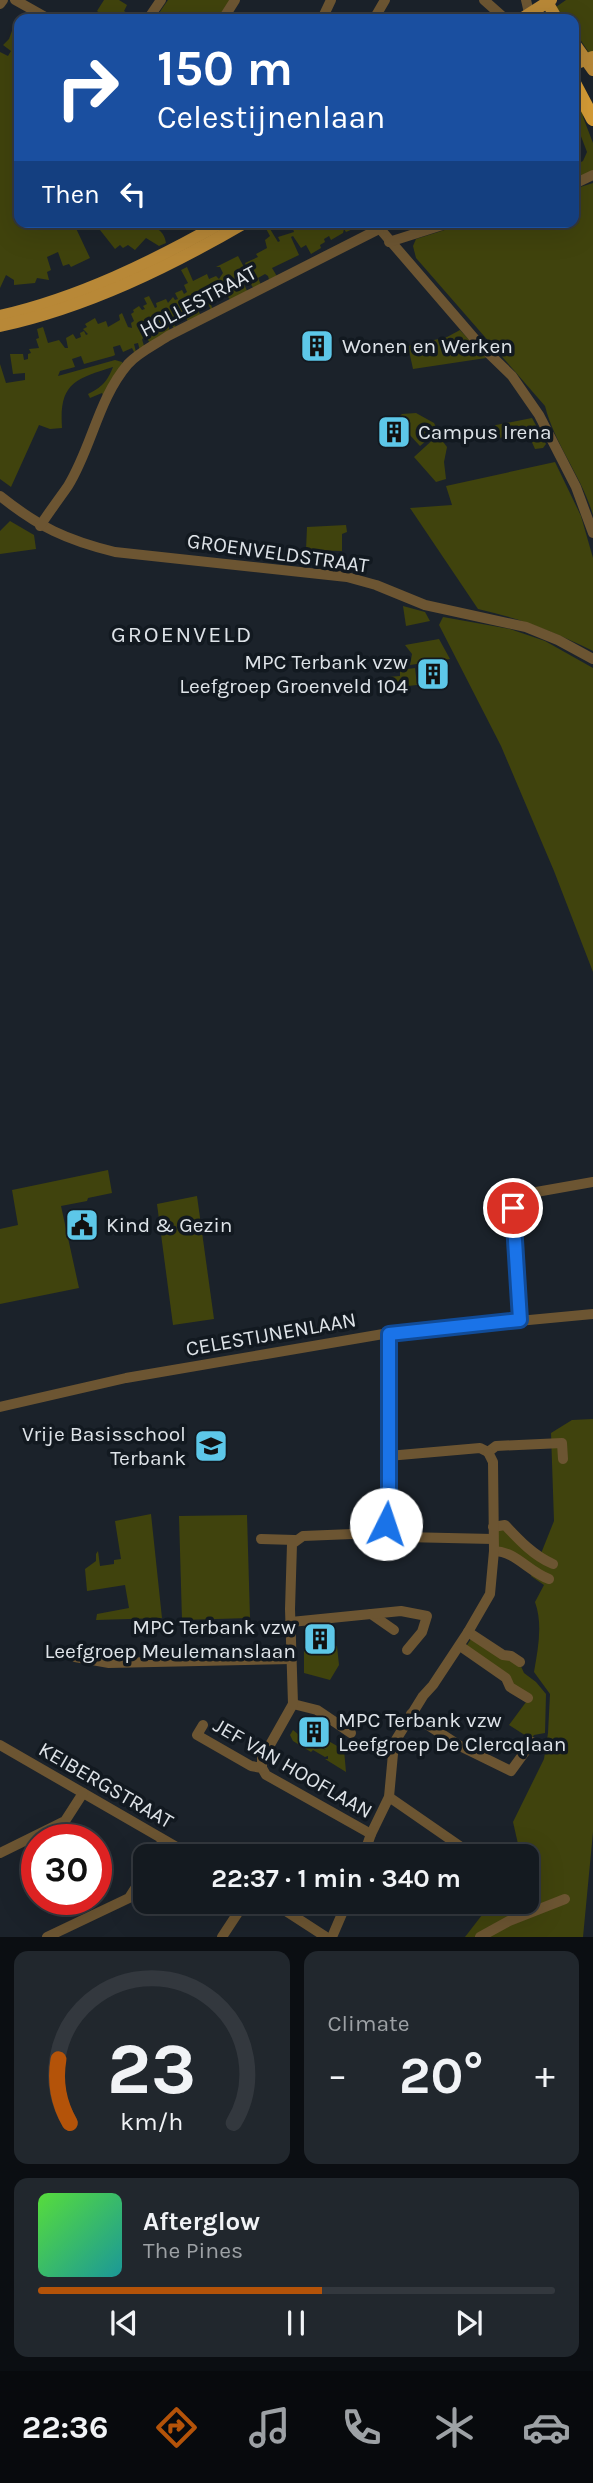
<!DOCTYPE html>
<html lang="en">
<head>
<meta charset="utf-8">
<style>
  body { margin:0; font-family:Karla,sans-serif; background:#21272d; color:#f1f3f6; height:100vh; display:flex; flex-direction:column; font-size:26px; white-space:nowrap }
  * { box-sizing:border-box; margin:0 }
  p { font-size:23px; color:#9da1a5 }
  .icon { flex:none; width:38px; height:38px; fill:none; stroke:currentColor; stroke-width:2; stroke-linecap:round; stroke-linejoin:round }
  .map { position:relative; height:1937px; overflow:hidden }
  .sheet { display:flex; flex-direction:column; gap:14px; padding:14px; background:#0b0e12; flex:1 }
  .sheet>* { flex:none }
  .guide { position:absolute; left:14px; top:14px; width:565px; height:214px; border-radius:14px; box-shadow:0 7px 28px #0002,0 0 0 2px #33383e; background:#1a4fa0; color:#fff; overflow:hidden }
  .speed { position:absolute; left:21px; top:1824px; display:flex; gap:14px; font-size:35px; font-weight:700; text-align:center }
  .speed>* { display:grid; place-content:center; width:91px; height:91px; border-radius:50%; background:#141a20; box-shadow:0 7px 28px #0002,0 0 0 2px #33383e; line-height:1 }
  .speed .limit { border:10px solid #d22; background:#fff; color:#111 }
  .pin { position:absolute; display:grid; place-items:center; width:60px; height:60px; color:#fff; margin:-30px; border:4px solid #fff; border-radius:50%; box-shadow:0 2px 7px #0007 }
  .me { position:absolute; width:77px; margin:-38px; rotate:4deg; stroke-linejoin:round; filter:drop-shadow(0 0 5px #0008) }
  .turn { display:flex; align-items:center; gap:24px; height:147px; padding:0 28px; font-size:32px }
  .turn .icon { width:91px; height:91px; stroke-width:2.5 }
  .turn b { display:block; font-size:49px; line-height:60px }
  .then { display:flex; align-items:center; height:66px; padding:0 28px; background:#0003; gap:14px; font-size:26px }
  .big { font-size:52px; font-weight:700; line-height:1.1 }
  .sheet .card { flex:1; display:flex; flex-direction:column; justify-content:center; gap:10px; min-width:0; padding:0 24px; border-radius:14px; background:#21272d }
  .sheet .dial { align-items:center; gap:0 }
  .dial svg { height:182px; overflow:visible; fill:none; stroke:#33383e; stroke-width:7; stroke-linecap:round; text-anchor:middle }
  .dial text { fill:#f1f3f6; stroke:none }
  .song { display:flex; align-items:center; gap:21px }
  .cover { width:84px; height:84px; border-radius:10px; background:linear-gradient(135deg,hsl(110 70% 55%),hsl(180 70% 35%)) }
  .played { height:7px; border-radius:4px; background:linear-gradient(90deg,#b45309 55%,#33383e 55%) }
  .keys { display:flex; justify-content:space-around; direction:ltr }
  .heat { display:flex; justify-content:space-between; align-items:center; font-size:38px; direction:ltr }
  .sheet .tiles { flex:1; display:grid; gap:14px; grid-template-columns:1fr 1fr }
  .card:last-child { grid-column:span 2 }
  .trip { position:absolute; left:133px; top:1844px; width:406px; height:70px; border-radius:14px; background:#141a20; box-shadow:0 7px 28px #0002,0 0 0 2px #33383e; font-weight:700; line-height:70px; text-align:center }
  .tab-bar { display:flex; height:112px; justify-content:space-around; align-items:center; background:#080a0d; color:#9da1a5 }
  .tab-bar .icon { width:49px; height:49px }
  .tab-bar .on { color:#b45309 }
  .tab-bar b { font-size:32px; color:#f1f3f6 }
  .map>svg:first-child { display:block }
  .green { fill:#40430d }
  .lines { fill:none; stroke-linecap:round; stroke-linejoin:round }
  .minor { stroke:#6c5532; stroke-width:10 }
  .major { stroke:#b88837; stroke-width:12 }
  .highway { stroke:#d69c36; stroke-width:14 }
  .major-bridge { stroke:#b88837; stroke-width:12 }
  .route-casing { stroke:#114b97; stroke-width:18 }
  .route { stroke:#1a73e8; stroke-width:12 }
  .labels { text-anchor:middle; stroke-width:7; stroke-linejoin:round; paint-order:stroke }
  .street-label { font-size:21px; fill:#dee3e8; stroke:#121920 }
  .poi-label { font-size:21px; fill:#dee3e8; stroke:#121920; text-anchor:start }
  .neighbourhood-label { font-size:23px; letter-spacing:2px; fill:#dee3e8; stroke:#121920 }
</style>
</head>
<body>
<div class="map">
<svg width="593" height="1937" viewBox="0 0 593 1937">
  <rect width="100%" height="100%" fill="#1b222a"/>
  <g class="green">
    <path d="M104,0H119L127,5L124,11L132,16L130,19H107L97,11Z"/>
    <path d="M168,0H230L218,19H155Z"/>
    <path d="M566,0H593V59L574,30V19H566L556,7Z"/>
    <path d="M13,28L19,32V222H73L90,258L71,267L69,264L63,266L58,252L47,257L51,270L47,272L49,280L37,278L35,283L14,285V280L6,275L0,288V52L8,56L11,51L3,45L9,39Z"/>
    <path d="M577,103L582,107L583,117L593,143V172L574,179V172L579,168L575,165L583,161L587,152L574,118Z"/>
    <path d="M593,183V515C582,477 555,445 545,406L416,258L413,246L416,239L470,222H574V189Z"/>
    <path d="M93,222C113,222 163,215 166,243L159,246L146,238L135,250L128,245L123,248L120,245L115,249L100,230L101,228Z"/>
    <path d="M302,222H353L355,225L352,226L353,229L346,232L344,229L343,233L331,240L329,236L324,239L325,242L320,245L321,248L311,254L306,245L301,248L293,236L291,237L299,255L272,268L278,278L270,283L268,276L265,274L258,278L262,287L255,291L249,281L244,284L248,293L231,301L226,294L210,302L213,310L211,311L208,303L197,308L201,316L188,322L185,315L173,321L176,328L174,329L171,324L168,325L170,331L150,343L146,337L142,339L144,346L140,351L138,343L134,344L136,352H134L132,348L123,352L120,345L113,347L115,355L113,356L84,364L81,356L72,359L75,367L60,371L58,376L115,360L122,362L123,364L103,395L102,393L90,398L88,394C102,387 107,382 113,367C74,379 59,384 62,428L50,429L39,425L11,487L0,479V364L6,383L25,380V373L13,374L10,354H23L24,360L28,359V354L31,353L29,349L39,348L36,339L39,338L37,329L43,327L48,343L59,340L65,348H68L66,338L73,334L76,339L81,337L80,333L84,331L86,335L88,334L83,329L87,327L85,324L95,318L98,324L106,321L108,327L120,320L119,315L122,313L128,327L132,328L131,323L134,321L131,314L134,312L133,310L139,306L142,310L145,309L143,306L147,304L144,298L149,296L155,308L157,307L156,303L166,299L168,303L173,297L175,300L178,299L175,293L182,290L184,294L187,292L184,285L188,283L181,270L187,267L193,281L207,274L209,279L216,276L219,279L223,273L220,267H216L238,256L245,269L247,268L245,263L258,257L256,254L267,248L265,240L270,236L264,225L267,224L278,242L280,241L278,237L294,232L293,229Z"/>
    <path d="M460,330L486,358L413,369L408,346L447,337Z"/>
    <path d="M416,413L434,423L438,431L420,446L396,420L402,414Z"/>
    <path d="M532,418L546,444L543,448L535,449L530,438L526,439L524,432L495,439L491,428L496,425Z"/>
    <path d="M438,435L447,447L444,462L446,479L436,482L414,457Z"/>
    <path d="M555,462L581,516L593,558V651C555,632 519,618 478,609L410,508L452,505L446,486Z"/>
    <path d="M10,521L34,535L36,549L0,554V531Z"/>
    <path d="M346,525L347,532L342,534V551L306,550L307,527Z"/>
    <path d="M403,606L425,612L430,621L406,626Z"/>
    <path d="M443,617L510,629L545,641L593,668V972L554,871L501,746L439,625Z"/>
    <path d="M439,639L450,659L410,665L412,654L405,645Z"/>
    <path d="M415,668L417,685L389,688L388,677L400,676V670Z"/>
    <path d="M108,1170L112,1193L88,1198L87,1201L61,1206L79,1288L0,1304V1229L18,1225L12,1190Z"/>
    <path d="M197,1196L214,1319L173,1325L157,1204Z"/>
    <path d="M593,1419V1832L583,1937H465L492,1902H527V1857H521L513,1822L544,1759L548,1733L550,1694L534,1672C538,1649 543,1624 535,1602L544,1585L531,1576L533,1572L499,1551L493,1527L505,1525L540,1556L554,1521L551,1433L572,1420Z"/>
    <path d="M151,1514L162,1618L96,1620L97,1614L129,1608L125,1585L87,1591L85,1569L96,1561V1554L98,1551L100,1566L114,1564V1560L121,1559L115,1521Z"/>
    <path d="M247,1515L250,1618L182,1620L179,1516Z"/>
    <path d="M473,1636L519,1662L524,1673L536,1682L546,1694L545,1733L534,1735L531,1739L509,1725L529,1698L465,1648Z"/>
    <path d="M337,1646L339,1665L330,1680L304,1673V1651L330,1650L331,1647Z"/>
    <path d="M293,1730L299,1735L298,1738L315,1749L321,1748L326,1750L321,1746L325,1739L344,1750L346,1772L325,1759H328V1756L325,1757L313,1750L311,1752L293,1741L290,1735Z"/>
  </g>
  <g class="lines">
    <g class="minor">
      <path d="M15,0L49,19"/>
      <path d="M484,0L502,16"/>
      <path d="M526,0L529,13"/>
      <path d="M0,4L3,0"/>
      <path d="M148,19L161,0"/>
      <path d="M223,19L235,0"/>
      <path d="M322,19L331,0"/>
      <path d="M374,19L385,0"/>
      <path d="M574,184L593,175"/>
      <path d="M374,222L480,345L512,376L539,415L576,487L593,533"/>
      <path d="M389,242L452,222"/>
      <path d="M0,496C39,527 66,540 115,552L347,577L376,585L425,605L526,627L558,640L593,659"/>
      <path d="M40,526C49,512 59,499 68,486C92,447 98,399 128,364C139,352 155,345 168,336L379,229"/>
      <path d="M520,1320L513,1217L516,1201L525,1194L593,1182"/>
      <path d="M0,1407L126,1378L389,1333L593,1314"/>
      <path d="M488,1452L496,1446L562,1443L563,1459"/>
      <path d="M388,1456L480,1448L488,1452"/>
      <path d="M493,1527L505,1525C519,1540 534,1556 553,1564"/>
      <path d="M403,1537L493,1539"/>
      <path d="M261,1539L295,1540"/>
      <path d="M494,1551C515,1551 529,1572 549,1579"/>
      <path d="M371,1614L394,1630"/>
      <path d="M291,1622L401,1611L427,1616L422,1632L407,1650"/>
      <path d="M468,1632L503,1655L511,1656L520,1662"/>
      <path d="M460,1646L506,1678L510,1687L528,1698"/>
      <path d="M75,1657L109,1663L292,1659"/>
      <path d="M293,1704L317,1710L351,1733"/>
      <path d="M411,1714L460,1746L511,1771L532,1742"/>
      <path d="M203,1725L197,1735L251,1766L262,1768L266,1775L371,1834"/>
      <path d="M0,1745L194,1857"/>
      <path d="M262,1768V1759L293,1704L290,1609L292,1544L303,1536L377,1533L383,1529L389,1515V1333"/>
      <path d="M389,1797L467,1851L479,1857"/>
      <path d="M0,1853L65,1821L83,1793"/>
      <path d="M154,1857L163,1840"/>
      <path d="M363,1857L371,1834L389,1797L394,1743L423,1696L433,1685L468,1632L490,1594L494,1551L493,1462L488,1452"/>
      <path d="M272,1902L326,1937"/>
      <path d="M47,1937L129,1898L145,1873"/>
      <path d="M222,1937L245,1902"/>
      <path d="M332,1937L347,1902"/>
      <path d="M480,1937L509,1921L565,1899"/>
    </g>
    <g class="major">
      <path d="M547,2L557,19"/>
      <path d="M521,19L551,0"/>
      <path d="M574,43L593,70"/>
      <path d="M0,316C79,298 152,262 223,222"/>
      <path d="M0,326C87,307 169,267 246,222"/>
    </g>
    <path class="highway" d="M574,83L593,119"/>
    <path class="major-bridge" d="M574,64L593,57"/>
  </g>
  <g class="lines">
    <defs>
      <path id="route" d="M386,1524L389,1515V1334L520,1320L513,1208"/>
    </defs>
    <use href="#route" class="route-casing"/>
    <use href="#route" class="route"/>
  </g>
  <defs>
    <symbol id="building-square" viewBox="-11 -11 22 22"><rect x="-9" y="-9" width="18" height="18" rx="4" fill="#5dc7e8" stroke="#121920"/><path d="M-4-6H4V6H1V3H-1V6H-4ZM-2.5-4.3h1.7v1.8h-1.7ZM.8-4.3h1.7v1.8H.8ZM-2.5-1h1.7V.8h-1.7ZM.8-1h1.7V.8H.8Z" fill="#111"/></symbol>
    <symbol id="civic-square" viewBox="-11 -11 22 22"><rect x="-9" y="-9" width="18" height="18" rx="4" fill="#5dc7e8" stroke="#121920"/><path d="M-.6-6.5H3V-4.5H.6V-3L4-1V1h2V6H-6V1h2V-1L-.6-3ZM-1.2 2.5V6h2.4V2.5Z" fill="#111"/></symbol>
    <symbol id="school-square" viewBox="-11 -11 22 22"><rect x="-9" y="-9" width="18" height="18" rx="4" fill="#5dc7e8" stroke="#121920"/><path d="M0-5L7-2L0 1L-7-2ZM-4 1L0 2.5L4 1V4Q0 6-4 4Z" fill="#111"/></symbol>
  </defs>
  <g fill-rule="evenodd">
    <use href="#building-square" x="298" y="327" width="38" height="38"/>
    <use href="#building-square" x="375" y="413" width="38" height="38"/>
    <use href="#building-square" x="414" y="655" width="38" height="38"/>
    <use href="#civic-square" x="63" y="1206" width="38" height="38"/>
    <use href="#school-square" x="192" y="1427" width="38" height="38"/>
    <use href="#building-square" x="301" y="1620" width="38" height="38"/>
    <use href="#building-square" x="295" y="1713" width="38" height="38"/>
  </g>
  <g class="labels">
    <g class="street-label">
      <text transform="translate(198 301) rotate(-28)" y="7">HOLLESTRAAT</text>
      <text transform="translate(278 553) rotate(8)" y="7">GROENVELDSTRAAT</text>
      <text transform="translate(271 1334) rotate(-10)" y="7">CELESTIJNENLAAN</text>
      <text transform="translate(293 1768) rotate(30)" y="7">JEF VAN HOOFLAAN</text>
      <text transform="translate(106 1785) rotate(30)" y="7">KEIBERGSTRAAT</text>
    </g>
    <g class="poi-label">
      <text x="342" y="353">Wonen en Werken</text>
      <text x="418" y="439">Campus Irena</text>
      <text x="408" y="669" text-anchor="end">MPC Terbank vzw<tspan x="408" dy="24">Leefgroep Groenveld 104</tspan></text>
      <text x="106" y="1232">Kind &amp; Gezin</text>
      <text x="186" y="1441" text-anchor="end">Vrije Basisschool<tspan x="186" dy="24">Terbank</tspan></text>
      <text x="296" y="1634" text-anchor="end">MPC Terbank vzw<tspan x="296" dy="24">Leefgroep Meulemanslaan</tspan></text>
      <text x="338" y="1727">MPC Terbank vzw<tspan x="338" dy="24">Leefgroep De Clercqlaan</tspan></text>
    </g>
    <g class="neighbourhood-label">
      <text x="182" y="642">GROENVELD</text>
    </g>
  </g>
</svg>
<div class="speed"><div class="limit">30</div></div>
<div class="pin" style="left:513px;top:1208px;background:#d93025"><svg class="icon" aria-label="arrive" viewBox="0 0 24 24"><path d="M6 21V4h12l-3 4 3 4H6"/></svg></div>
<svg class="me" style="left:386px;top:1524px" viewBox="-20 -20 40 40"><circle r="19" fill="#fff"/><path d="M0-13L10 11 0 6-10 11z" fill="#1a73e8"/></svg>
<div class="trip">22:37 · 1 min · 340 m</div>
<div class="guide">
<div class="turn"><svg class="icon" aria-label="right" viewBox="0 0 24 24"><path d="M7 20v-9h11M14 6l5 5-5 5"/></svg><div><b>150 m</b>Celestijnenlaan</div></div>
<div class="then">Then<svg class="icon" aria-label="left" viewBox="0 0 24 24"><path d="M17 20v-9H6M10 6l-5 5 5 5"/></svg></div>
</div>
</div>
<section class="sheet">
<div class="tiles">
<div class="card dial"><svg viewBox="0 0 100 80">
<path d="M14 69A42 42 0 1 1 86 69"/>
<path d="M14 69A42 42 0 0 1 9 41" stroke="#b45309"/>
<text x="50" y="56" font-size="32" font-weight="700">23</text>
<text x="50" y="72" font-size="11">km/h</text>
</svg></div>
<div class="card"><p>Climate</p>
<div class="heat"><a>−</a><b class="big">20°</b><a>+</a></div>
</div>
<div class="card">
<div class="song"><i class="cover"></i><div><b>Afterglow</b><p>The Pines</p></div></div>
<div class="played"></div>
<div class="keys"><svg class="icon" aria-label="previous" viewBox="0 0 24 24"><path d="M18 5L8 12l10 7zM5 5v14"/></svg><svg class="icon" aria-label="pause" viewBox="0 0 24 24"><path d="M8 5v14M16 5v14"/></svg><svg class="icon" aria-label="next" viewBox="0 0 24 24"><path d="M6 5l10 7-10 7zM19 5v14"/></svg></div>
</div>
</div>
</section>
<nav class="tab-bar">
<b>22:36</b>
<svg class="icon on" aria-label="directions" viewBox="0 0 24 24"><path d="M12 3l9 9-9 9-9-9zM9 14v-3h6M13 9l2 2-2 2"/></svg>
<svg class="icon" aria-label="music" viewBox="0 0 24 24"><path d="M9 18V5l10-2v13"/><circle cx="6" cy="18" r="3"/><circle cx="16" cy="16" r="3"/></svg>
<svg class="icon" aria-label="phone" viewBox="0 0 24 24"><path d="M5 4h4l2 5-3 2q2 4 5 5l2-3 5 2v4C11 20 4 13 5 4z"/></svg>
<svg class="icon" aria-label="climate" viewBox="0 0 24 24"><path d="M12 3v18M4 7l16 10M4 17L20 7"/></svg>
<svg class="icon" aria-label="car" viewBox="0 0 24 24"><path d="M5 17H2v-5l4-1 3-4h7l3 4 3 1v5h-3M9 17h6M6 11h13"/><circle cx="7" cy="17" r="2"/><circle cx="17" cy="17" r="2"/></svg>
</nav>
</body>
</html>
